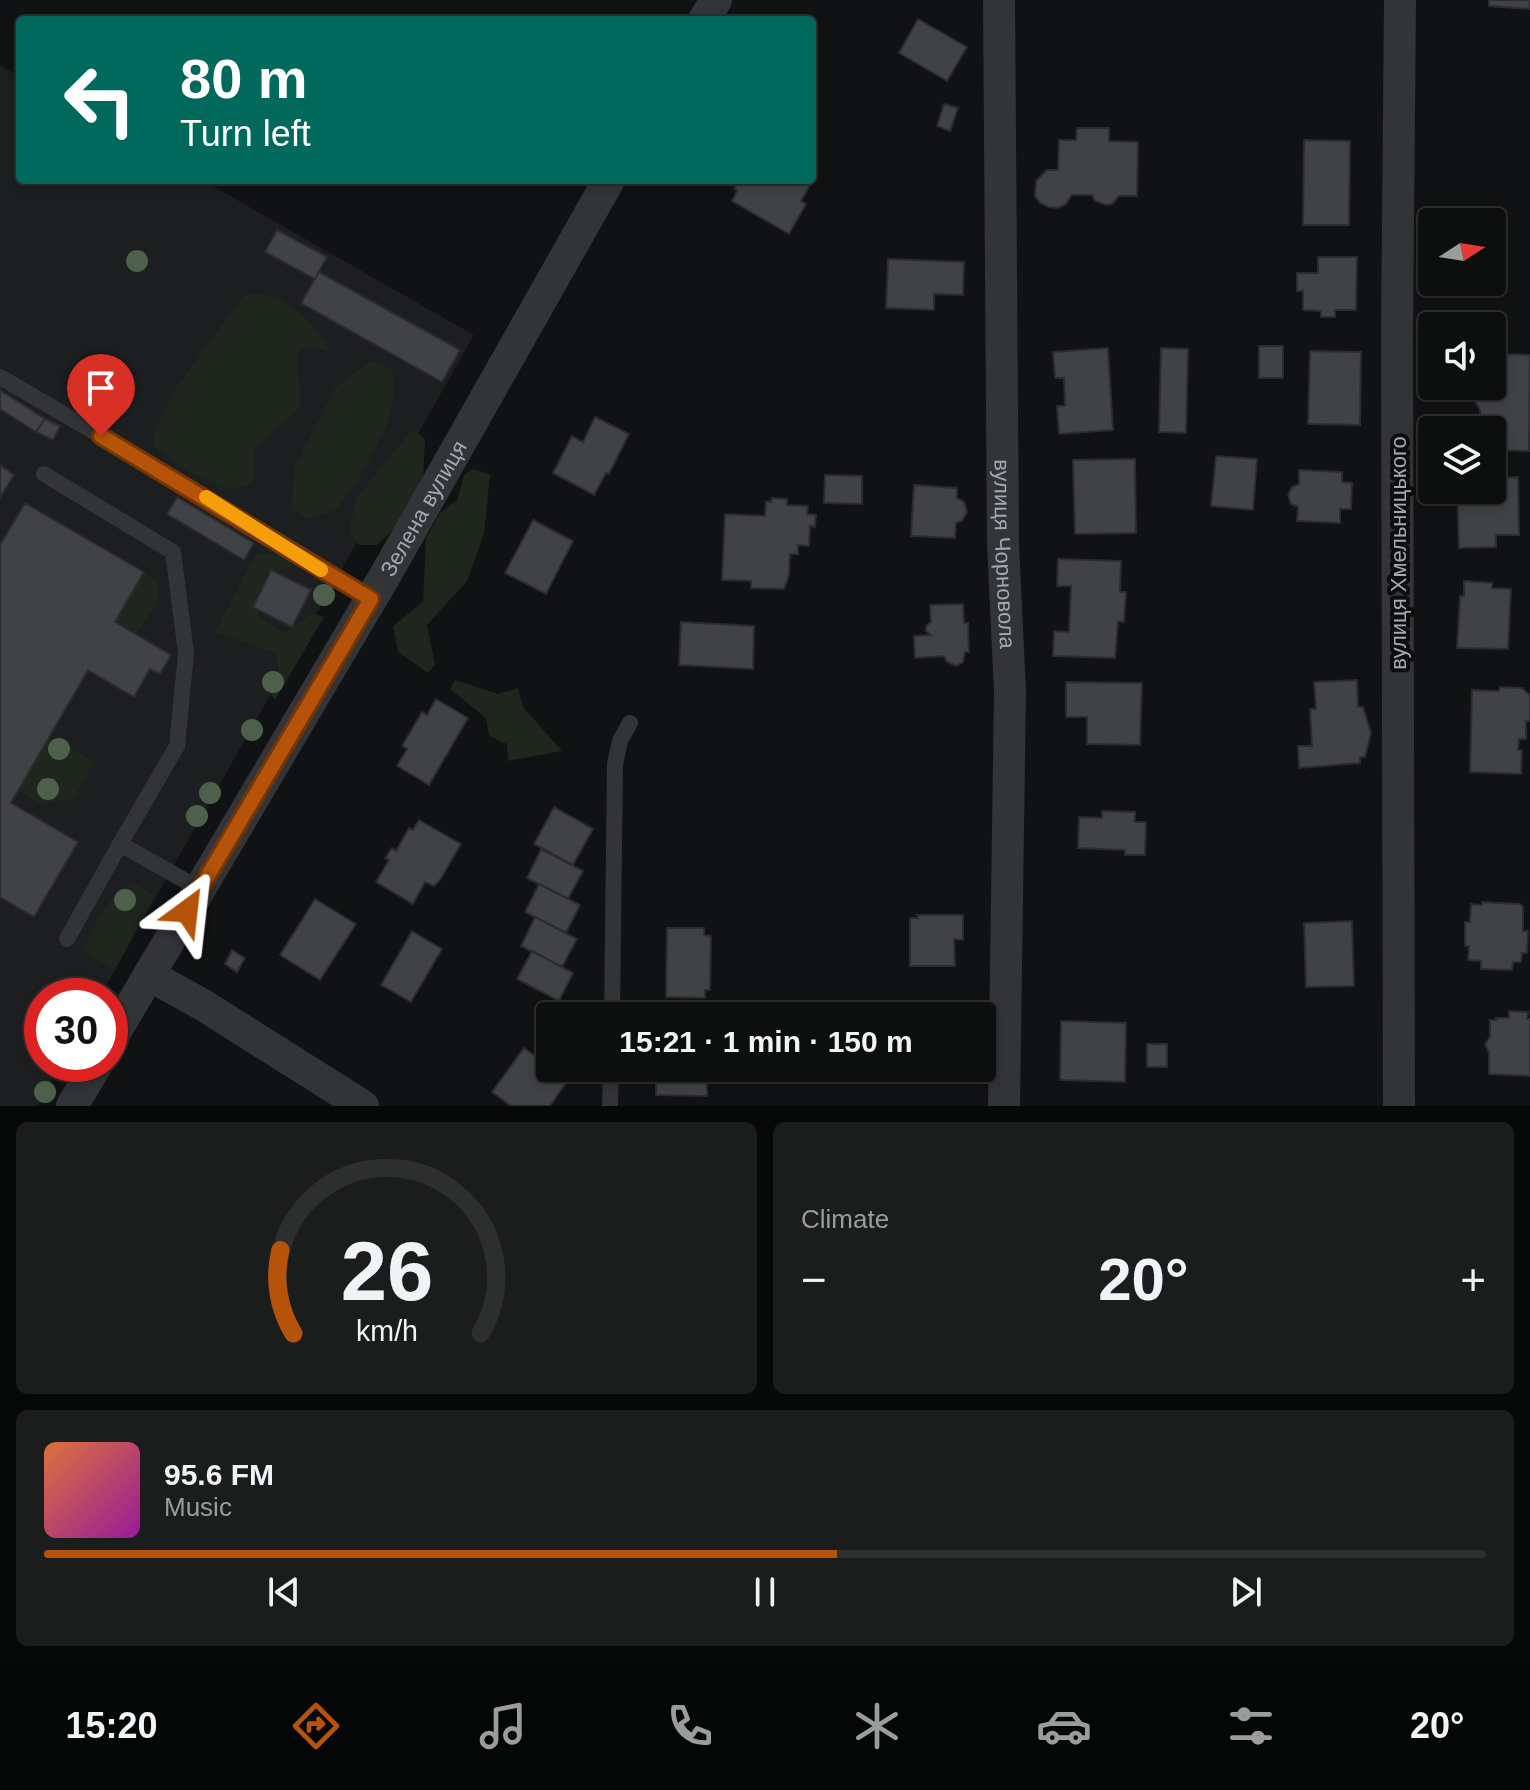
<!DOCTYPE html>
<html lang="en">
<head>
<meta charset="utf-8">
<style>
  body { margin:0; font-family:Arial,sans-serif; background:#1b1c1c; color:#f1f3f6; height:100vh; display:flex; flex-direction:column; font-size:30px; white-space:nowrap }
  * { box-sizing:border-box; margin:0 }
  p { font-size:26px; color:#9a9c9e }
  .icon { flex:none; width:44px; height:44px; fill:none; stroke:currentColor; stroke-width:2; stroke-linecap:round; stroke-linejoin:round }
  .map { position:relative; height:1106px; overflow:hidden }
  .panel { display:flex; flex-direction:column; gap:16px; padding:16px; background:#070808; flex:1 }
  .panel>* { flex:none }
  .banner { position:absolute; left:16px; top:16px; width:800px; height:168px; border-radius:8px; box-shadow:0 4px 12px #0003,0 0 0 2px #2d2e2e; background:#00695c; color:#fff; overflow:hidden }
  .needle { width:52px; rotate:78deg }
  .fabs { position:absolute; left:1418px; top:208px; display:grid; gap:16px }
  .fabs a { display:grid; place-items:center; width:88px; height:88px; border-radius:8px; background:#0d0e0e; box-shadow:0 4px 12px #0003,0 0 0 2px #2d2e2e; font-size:40px }
  .speed { position:absolute; left:24px; top:978px; display:flex; gap:16px; font-size:40px; font-weight:700; text-align:center }
  .speed>* { display:grid; place-content:center; width:104px; height:104px; border-radius:50%; background:#0d0e0e; box-shadow:0 4px 12px #0003,0 0 0 2px #2d2e2e; line-height:1 }
  .speed .limit { border:12px solid #d22; background:#fff; color:#111 }
  .pin { position:absolute; display:grid; place-items:center; width:68px; height:68px; color:#fff; margin:-82px -34px; border-radius:50% 50% 50% 0; rotate:-45deg; box-shadow:0 0 8px #0007 }
  .pin .icon { rotate:45deg }
  .me { position:absolute; width:88px; margin:-44px; rotate:30deg; stroke-linejoin:round; filter:drop-shadow(0 0 6px #0008) }
  .turn { display:flex; align-items:center; gap:28px; height:168px; padding:0 32px; font-size:36px }
  .turn .icon { width:104px; height:104px; stroke-width:2.5 }
  .turn b { display:block; font-size:56px; line-height:68px }
  .big { font-size:60px; font-weight:700; line-height:1.1 }
  .panel .card { flex:1; display:flex; flex-direction:column; justify-content:center; gap:12px; min-width:0; padding:0 28px; border-radius:12px; background:#1b1c1c }
  .panel .dial { align-items:center; gap:0 }
  .dial svg { height:208px; overflow:visible; fill:none; stroke:#2d2e2e; stroke-width:7; stroke-linecap:round; text-anchor:middle }
  .dial text { fill:#f1f3f6; stroke:none }
  .song { display:flex; align-items:center; gap:24px }
  .cover { width:96px; height:96px; border-radius:12px; background:linear-gradient(135deg,hsl(20 70% 55%),hsl(300 70% 35%)) }
  .played { height:8px; border-radius:4px; background:linear-gradient(90deg,#b45309 55%,#2d2e2e 55%) }
  .keys { display:flex; justify-content:space-around; direction:ltr }
  .heat { display:flex; justify-content:space-between; align-items:center; font-size:44px; direction:ltr }
  .panel .tiles { flex:1; display:grid; gap:16px; grid-template-columns:1fr 1fr }
  .card:last-child { grid-column:span 2 }
  .trip { position:absolute; left:536px; top:1002px; width:460px; height:80px; border-radius:8px; background:#0d0e0e; box-shadow:0 4px 12px #0003,0 0 0 2px #2d2e2e; font-weight:700; line-height:80px; text-align:center }
  .tabs { display:flex; height:128px; justify-content:space-around; align-items:center; background:#050606; color:#9a9c9e }
  .tabs .icon { width:56px; height:56px }
  .tabs .selected { color:#b45309 }
  .tabs b { font-size:36px; color:#f1f3f6 }
  .map>svg:first-child { display:block }
  .built { fill:#1d1e20 }
  .green { fill:#1e261e }
  .building { fill:#404246; stroke:#2b2c2f; stroke-width:2 }
  .lines { fill:none; stroke-linecap:round; stroke-linejoin:round }
  .lane { stroke:#323438; stroke-width:16 }
  .street { stroke:#323438; stroke-width:32 }
  .tree { fill:#4c604b }
  .route-casing { stroke:#753606; stroke-width:20 }
  .route { stroke:#b45309; stroke-width:14 }
  .slow { stroke:#f59e0b; stroke-width:14 }
  .labels { text-anchor:middle; stroke-width:8; stroke-linejoin:round; paint-order:stroke }
  .street-label { font-size:22px; fill:#a2abb4; stroke:#0d0d0e }
</style>
</head>
<body>
<div class="map">
<svg width="1530" height="1106" viewBox="0 0 1530 1106">
  <rect width="100%" height="100%" fill="#111213"/>
  <path class="built" d="M0,65L20,77V180H202L474,335L100,996H42V1064H61L37,1106H0Z"/>
  <g class="green">
    <path d="M244,295C254,295 266,293 276,297C291,303 326,335 328,350L304,347L297,353L301,407L254,448V479L249,486L227,489L187,471L154,446L152,437L176,388Z"/>
    <path d="M371,361L393,370V397L387,426L360,477L336,510L307,519L292,509L294,468L335,388Z"/>
    <path d="M412,430L425,439L422,501L377,545H359L349,532L357,497Z"/>
    <path d="M473,469L490,474L484,534L467,581L427,625L435,665L428,673L398,652L393,626L423,602L426,538L440,513L457,500L464,475Z"/>
    <path d="M283,551L292,567L266,574L259,616L284,634L312,613L324,617L275,700L264,685L273,682L279,670L275,653L215,632L255,555Z"/>
    <path d="M144,572C149,576 157,579 159,586C163,600 143,623 136,634L115,622Z"/>
    <path d="M455,680L498,694L518,688L523,707L562,751L508,761L507,744L489,736L486,718L450,689Z"/>
    <path d="M49,737L94,761L73,799L41,804L18,790Z"/>
    <path d="M135,884L155,895L115,970L82,951C96,926 106,893 135,884Z"/>
  </g>
  <g class="building">
    <path d="M1489,0H1530V9L1489,6Z"/>
    <path d="M918,19L967,47L947,81L899,53Z"/>
    <path d="M944,104L958,108L950,131L937,126Z"/>
    <path d="M1077,128H1109V141L1138,142L1137,196H1119L1112,204L1106,205L1095,201L1092,195H1072L1065,205L1057,208L1048,207L1040,203L1035,196L1036,181L1047,170H1058L1059,140H1076Z"/>
    <path d="M1304,140L1350,141L1349,225H1303Z"/>
    <path d="M812,173L816,175L801,201L806,204L789,234L732,201L737,191L734,188L739,180H812Z"/>
    <path d="M277,230L327,257L315,279L265,252Z"/>
    <path d="M1318,257H1357L1356,310H1335V317H1321V311L1303,310V291H1297V273H1318Z"/>
    <path d="M888,259L964,262L963,295L934,294V310L886,308Z"/>
    <path d="M319,272L460,350L442,382L301,303Z"/>
    <rect x="1259" y="346" width="24" height="32"/>
    <path d="M1108,348L1113,430L1059,434L1057,406H1065L1064,378H1055L1053,352Z"/>
    <path d="M1161,348L1188,349L1186,433L1159,432Z"/>
    <path d="M1310,351L1361,352L1360,425L1308,424Z"/>
    <path d="M1506,354L1530,355L1529,451L1503,450V433L1480,430V410L1475,401L1481,392V386H1492V371H1505Z"/>
    <path d="M0,390L45,419L36,432L0,409Z"/>
    <path d="M595,417L629,434L609,474L606,473L594,495L553,473L572,436L583,442Z"/>
    <path d="M45,419L60,426L53,440L36,432Z"/>
    <path d="M1216,456L1257,459L1253,510L1211,506Z"/>
    <path d="M1135,459L1136,533L1075,534L1073,460Z"/>
    <path d="M1492,464H1496L1495,478L1518,477L1519,535H1496V547L1459,548L1457,490H1492Z"/>
    <path d="M0,465L14,475L0,498Z"/>
    <path d="M1299,470L1342,472V482L1352,483L1351,509H1340V523L1297,521L1298,507L1291,504L1288,495L1292,487L1299,484Z"/>
    <path d="M825,475L862,476V504L824,503Z"/>
    <path d="M914,485L957,488V498L964,502L967,512L962,521L956,523L955,538L911,536Z"/>
    <path d="M177,497L254,543L244,560L167,514Z"/>
    <path d="M772,498L787,499V505L808,506L807,514L816,515L815,527L810,526L809,546L798,545V554H790L789,575L784,589L751,588V581L722,580L725,514L765,516L766,501L771,502Z"/>
    <path d="M25,503L144,572L115,622L171,655L160,674L150,669L134,697L88,670L11,803L78,842L34,917L0,897V545Z"/>
    <path d="M533,520L573,541L546,594L505,573Z"/>
    <path d="M1058,559L1121,561L1120,592H1126L1124,622L1118,621L1115,658L1053,656L1054,631L1069,632L1071,586H1057Z"/>
    <path d="M271,570L311,590L292,627L253,607Z"/>
    <path d="M1464,581L1492,583V588L1511,589L1508,649L1457,648L1460,596H1464Z"/>
    <path d="M963,604L964,623H968L969,652H965L963,662L956,666L947,662L944,656L915,658L914,636L931,635L926,631V626L931,622L930,605Z"/>
    <path d="M681,622L754,626L753,669L679,665Z"/>
    <path d="M1357,680L1358,707H1363L1371,733L1365,757H1360V763L1299,768L1298,746H1312L1310,709H1316L1314,682Z"/>
    <path d="M1066,682L1142,683L1140,745L1087,744V717H1066Z"/>
    <path d="M1500,687L1522,688L1530,695V721H1526V739H1519L1518,750H1522L1521,774L1470,772L1472,690L1499,691Z"/>
    <path d="M436,699L468,718L429,785L397,766L407,749L402,746L422,712L427,715Z"/>
    <path d="M554,807L593,829L573,865L534,844Z"/>
    <path d="M1102,811L1135,812V822H1146L1145,855H1125V850L1078,848L1079,817L1102,818Z"/>
    <path d="M419,820L461,844L440,880L434,886L425,882L413,904L376,882L389,860L385,858L392,848L396,851L409,828L413,830Z"/>
    <path d="M541,849L583,871L568,899L527,878Z"/>
    <path d="M539,884L580,905L566,933L525,912Z"/>
    <path d="M315,899L356,924L320,980L280,955Z"/>
    <path d="M1482,902L1520,904L1523,907V931H1528L1527,953H1522L1521,962H1513L1512,970L1481,969V961L1468,960L1469,946H1465V922H1470L1471,904L1482,905Z"/>
    <path d="M917,915H963V940L954,939L955,966H910V918H918Z"/>
    <path d="M535,917L577,939L562,967L521,946Z"/>
    <path d="M1352,921L1354,986L1306,987L1304,923Z"/>
    <path d="M667,928H704V935L711,936L710,990H705V998L666,997Z"/>
    <path d="M412,931L442,949L411,1002L381,985Z"/>
    <path d="M232,950L245,958L237,972L225,964Z"/>
    <path d="M532,951L573,973L559,1001L517,979Z"/>
    <path d="M1509,1011L1528,1012L1527,1019H1530V1076L1489,1074V1053L1485,1044L1490,1037V1020H1496V1018H1509Z"/>
    <path d="M1061,1021L1126,1023L1125,1082L1060,1080Z"/>
    <rect x="1147" y="1044" width="20" height="23"/>
    <path d="M524,1048L568,1080L550,1106H511L492,1092Z"/>
    <path d="M656,1068H707V1096L656,1095Z"/>
  </g>
  <g class="lines">
    <g class="lane">
      <path d="M0,377L201,494L320,570L371,599"/>
      <path d="M44,474L173,552L186,653L177,746L120,844"/>
      <path d="M67,939L120,844L200,889"/>
      <path d="M612,1016L615,764L620,741L630,723"/>
      <path d="M610,1106L611,1068"/>
    </g>
    <g class="street">
      <path id="s1" d="M999,0L1003,544L1010,691L1004,1106"/>
      <path d="M704,20L716,0"/>
      <path d="M149,975L203,1005L363,1106"/>
      <path id="s2" d="M110,1041L386,574L609,180"/>
      <path d="M72,1106L97,1064"/>
      <path d="M1399,1106L1397,337L1400,0"/>
    </g>
  </g>
  <g class="tree">
    <circle cx="137" cy="261" r="11"/>
    <circle cx="324" cy="595" r="11"/>
    <circle cx="273" cy="682" r="11"/>
    <circle cx="252" cy="730" r="11"/>
    <circle cx="59" cy="749" r="11"/>
    <circle cx="48" cy="789" r="11"/>
    <circle cx="210" cy="793" r="11"/>
    <circle cx="197" cy="816" r="11"/>
    <circle cx="125" cy="900" r="11"/>
    <circle cx="45" cy="1092" r="11"/>
  </g>
  <g class="lines">
    <defs>
      <path id="route" d="M101,436L371,599L187,911"/>
    </defs>
    <use href="#route" class="route-casing"/>
    <use href="#route" class="route"/>
    <path class="slow" d="M206,497L321,570"/>
  </g>
  <g class="labels">
    <g class="street-label">
      <text dy="8" stroke="none"><textPath href="#s2" startOffset="618">Зелена вулиця</textPath></text>
      <text dy="8" stroke="none"><textPath href="#s1" startOffset="554">вулиця Чорновола</textPath></text>
      <text transform="translate(1398 553) rotate(-90)" y="8">вулиця Хмельницького</text>
    </g>
  </g>
</svg>
<div class="fabs">
<a><svg class="needle" viewBox="-14 -14 28 28"><path d="M0-13l5 13h-10z" fill="#e53935"/><path d="M0 13l5-13h-10z" fill="#9a9c9e"/></svg></a>
<a><svg class="icon" aria-label="sound" viewBox="0 0 24 24"><path d="M4 9h4l5-4v14l-5-4H4zM17 9q2 3 0 6"/></svg></a>
<a><svg class="icon" aria-label="layers" viewBox="0 0 24 24"><path d="M12 4l9 5-9 5-9-5zM3 14l9 5 9-5"/></svg></a>
</div>
<div class="speed"><div class="limit">30</div></div>
<div class="pin" style="left:101px;top:436px;background:#d93025"><svg class="icon" aria-label="arrive" viewBox="0 0 24 24"><path d="M6 21V4h12l-3 4 3 4H6"/></svg></div>
<svg class="me" style="left:187px;top:911px" viewBox="-20 -20 40 40"><path d="M0-17L14 15 0 8-14 15z" fill="#b45309" stroke="#fff" stroke-width="4"/></svg>
<div class="trip">15:21 · 1 min · 150 m</div>
<div class="banner">
<div class="turn"><svg class="icon" aria-label="left" viewBox="0 0 24 24"><path d="M17 20v-9H6M10 6l-5 5 5 5"/></svg><div><b>80 m</b>Turn left</div></div>
</div>
</div>
<section class="panel">
<div class="tiles">
<div class="card dial"><svg viewBox="0 0 100 80">
<path d="M14 69A42 42 0 1 1 86 69"/>
<path d="M14 69A42 42 0 0 1 9 37" stroke="#b45309"/>
<text x="50" y="56" font-size="32" font-weight="700">26</text>
<text x="50" y="72" font-size="11">km/h</text>
</svg></div>
<div class="card"><p>Climate</p>
<div class="heat"><a>−</a><b class="big">20°</b><a>+</a></div>
</div>
<div class="card">
<div class="song"><i class="cover"></i><div><b>95.6 FM</b><p>Music</p></div></div>
<div class="played"></div>
<div class="keys"><svg class="icon" aria-label="previous" viewBox="0 0 24 24"><path d="M18 5L8 12l10 7zM5 5v14"/></svg><svg class="icon" aria-label="pause" viewBox="0 0 24 24"><path d="M8 5v14M16 5v14"/></svg><svg class="icon" aria-label="next" viewBox="0 0 24 24"><path d="M6 5l10 7-10 7zM19 5v14"/></svg></div>
</div>
</div>
</section>
<nav class="tabs">
<b>15:20</b>
<svg class="icon selected" aria-label="directions" viewBox="0 0 24 24"><path d="M12 3l9 9-9 9-9-9zM9 14v-3h6M13 9l2 2-2 2"/></svg>
<svg class="icon" aria-label="music" viewBox="0 0 24 24"><path d="M9 18V5l10-2v13"/><circle cx="6" cy="18" r="3"/><circle cx="16" cy="16" r="3"/></svg>
<svg class="icon" aria-label="phone" viewBox="0 0 24 24"><path d="M5 4h4l2 5-3 2q2 4 5 5l2-3 5 2v4C11 20 4 13 5 4z"/></svg>
<svg class="icon" aria-label="climate" viewBox="0 0 24 24"><path d="M12 3v18M4 7l16 10M4 17L20 7"/></svg>
<svg class="icon" aria-label="car" viewBox="0 0 24 24"><path d="M5 17H2v-5l4-1 3-4h7l3 4 3 1v5h-3M9 17h6M6 11h13"/><circle cx="7" cy="17" r="2"/><circle cx="17" cy="17" r="2"/></svg>
<svg class="icon" aria-label="filters" viewBox="0 0 24 24"><path d="M4 7h16M4 17h16"/><circle cx="9" cy="7" r="2"/><circle cx="15" cy="17" r="2"/></svg>
<b>20°</b>
</nav>
</body>
</html>
